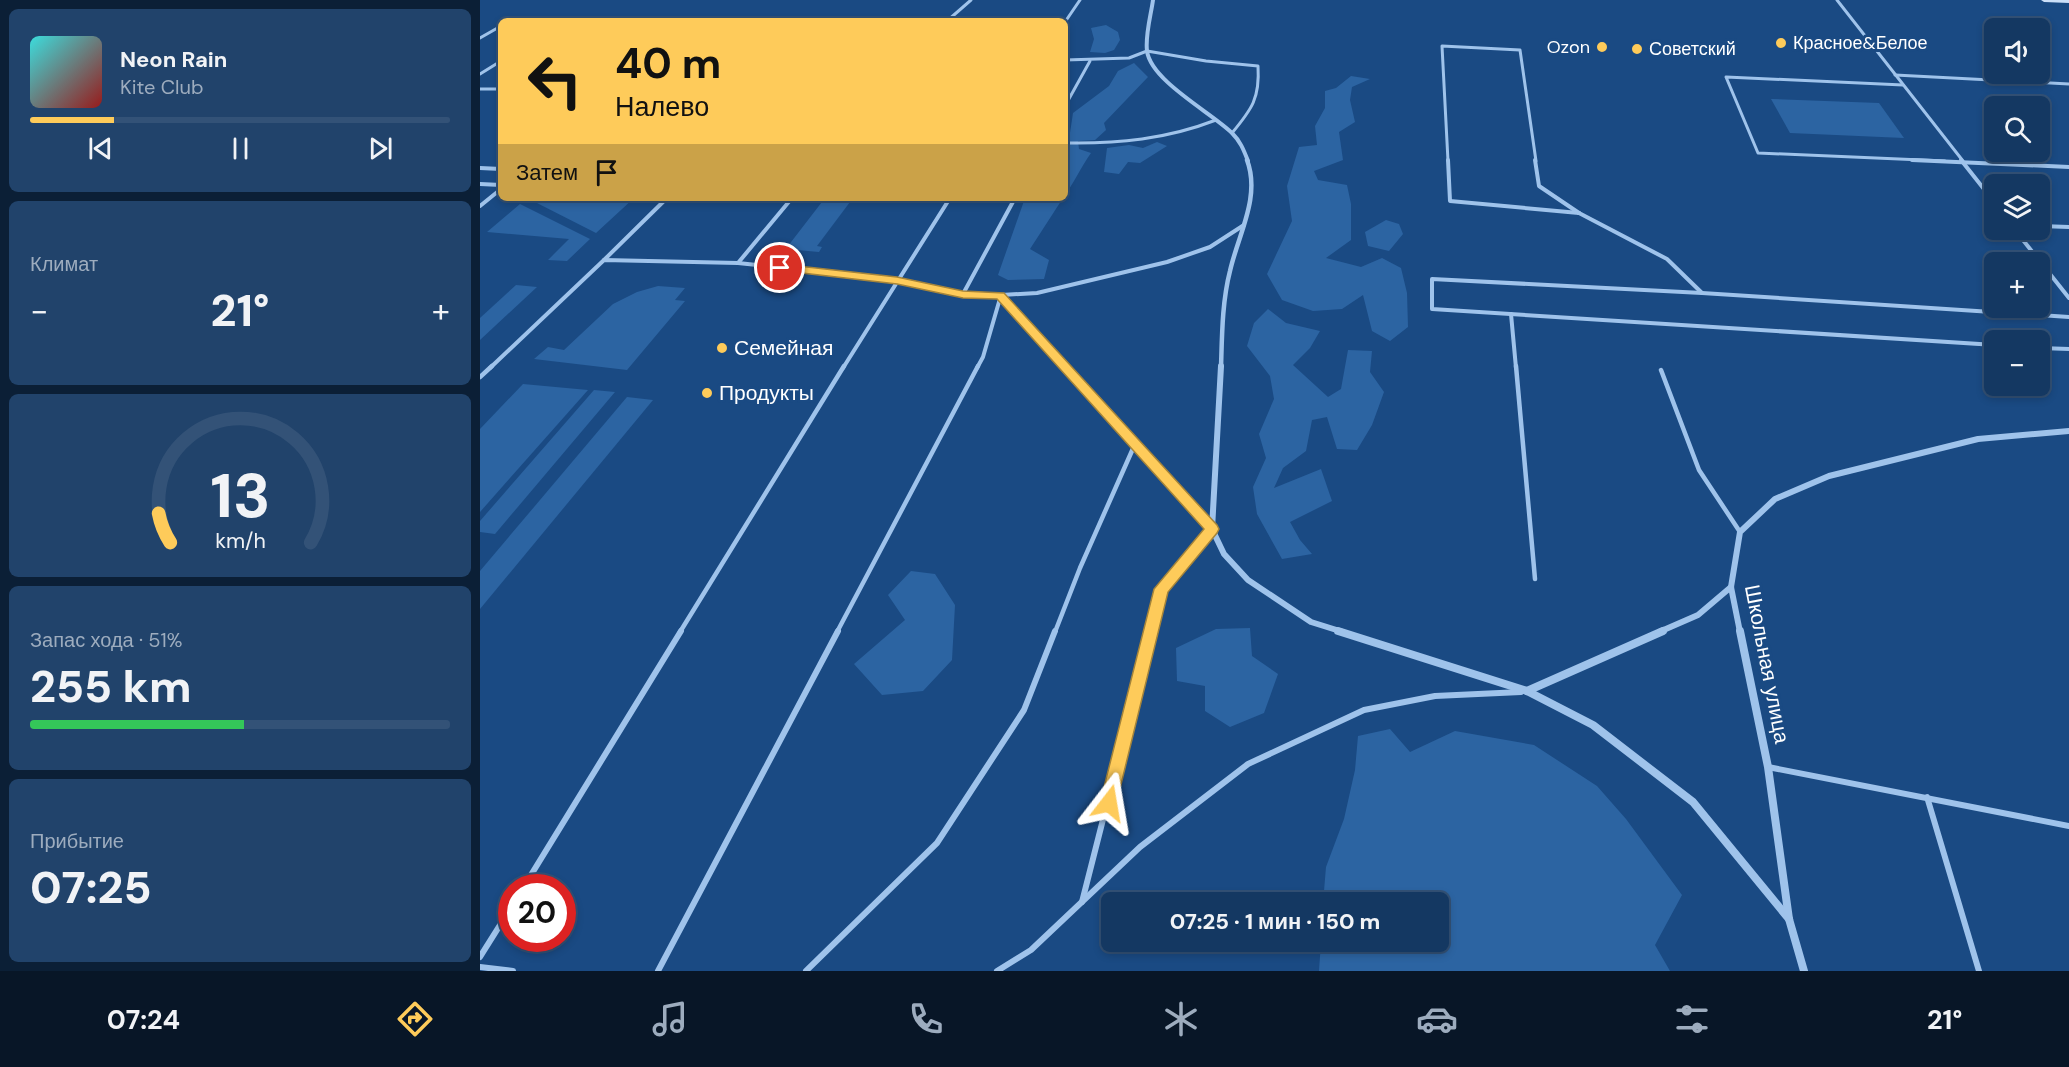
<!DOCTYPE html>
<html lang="ru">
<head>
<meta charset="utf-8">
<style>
  body { margin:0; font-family:"DM Sans",sans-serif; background:#21436b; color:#f1f3f6; height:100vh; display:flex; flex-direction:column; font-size:22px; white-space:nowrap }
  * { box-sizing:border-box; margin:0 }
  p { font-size:20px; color:#9dacbe }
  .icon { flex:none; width:33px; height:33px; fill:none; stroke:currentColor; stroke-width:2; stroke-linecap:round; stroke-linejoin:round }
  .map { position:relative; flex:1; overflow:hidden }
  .panel { display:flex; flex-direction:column; gap:9px; padding:9px; background:#0b1f36; width:480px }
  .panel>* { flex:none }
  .guide { position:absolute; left:18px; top:18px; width:570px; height:183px; border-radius:9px; box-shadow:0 3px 9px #0003,0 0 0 2px #335277; background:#fecb5a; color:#111; overflow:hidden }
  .buttons { position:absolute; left:1504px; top:18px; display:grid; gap:12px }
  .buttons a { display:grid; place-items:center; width:66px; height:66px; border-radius:9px; background:#143862; box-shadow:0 3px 9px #0003,0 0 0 2px #335277; font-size:30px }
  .speed { position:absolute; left:18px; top:874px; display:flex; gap:12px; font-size:30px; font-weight:700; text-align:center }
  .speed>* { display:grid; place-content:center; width:78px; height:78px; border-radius:50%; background:#143862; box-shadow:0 3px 9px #0003,0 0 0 2px #335277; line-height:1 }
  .speed .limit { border:9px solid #d22; background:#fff; color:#111 }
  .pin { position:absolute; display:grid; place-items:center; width:51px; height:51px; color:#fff; margin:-26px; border:3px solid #fff; border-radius:50%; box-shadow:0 2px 6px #0007 }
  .me { position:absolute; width:66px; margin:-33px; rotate:14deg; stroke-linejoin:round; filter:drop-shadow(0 0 4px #0008) }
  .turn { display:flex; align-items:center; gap:21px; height:126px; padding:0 18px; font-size:27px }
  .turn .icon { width:78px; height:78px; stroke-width:2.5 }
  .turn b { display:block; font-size:42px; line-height:51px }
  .then { display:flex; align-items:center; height:57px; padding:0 18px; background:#0003; gap:12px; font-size:22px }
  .big { font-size:45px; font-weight:800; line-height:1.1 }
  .panel .card { flex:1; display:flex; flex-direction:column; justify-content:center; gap:9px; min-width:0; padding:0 21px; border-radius:9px; background:#21436b }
  .panel .dial { align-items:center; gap:0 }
  .dial svg { height:156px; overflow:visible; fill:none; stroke:#335277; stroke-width:7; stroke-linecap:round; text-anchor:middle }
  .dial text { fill:#f1f3f6; stroke:none }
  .song { display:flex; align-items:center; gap:18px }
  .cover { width:72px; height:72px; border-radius:9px; background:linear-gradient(135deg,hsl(180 70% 55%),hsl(0 70% 35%)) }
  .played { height:6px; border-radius:3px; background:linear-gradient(90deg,#fecb5a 20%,#335277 20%) }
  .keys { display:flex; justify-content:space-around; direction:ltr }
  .heat { display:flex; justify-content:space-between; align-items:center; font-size:33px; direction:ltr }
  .charge { height:9px; border-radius:4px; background:linear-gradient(90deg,#34c759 51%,#335277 0) }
  .trip { position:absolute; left:621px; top:892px; width:348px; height:60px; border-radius:9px; background:#143862; box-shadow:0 3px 9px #0003,0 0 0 2px #335277; font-weight:800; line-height:60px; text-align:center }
  .dock { display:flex; height:96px; justify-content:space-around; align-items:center; background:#081627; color:#9dacbe }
  .dock .icon { width:42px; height:42px }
  .dock .active { color:#fecb5a }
  .dock b { font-size:27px; color:#f1f3f6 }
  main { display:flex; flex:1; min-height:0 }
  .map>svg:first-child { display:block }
  .green { fill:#2c64a2 }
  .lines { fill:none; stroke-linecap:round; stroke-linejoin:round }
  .service-far3 { stroke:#9fc3eb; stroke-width:3 }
  .service-far2 { stroke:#9fc3eb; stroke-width:4 }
  .service-far1 { stroke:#9fc3eb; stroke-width:4.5 }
  .service { stroke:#9fc3eb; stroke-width:6 }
  .minor-far3 { stroke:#9fc3eb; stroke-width:4 }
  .minor-far2 { stroke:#9fc3eb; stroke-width:4.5 }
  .minor-far1 { stroke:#9fc3eb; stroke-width:6 }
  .minor { stroke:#9fc3eb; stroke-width:8 }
  .secondary { fill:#cbdff8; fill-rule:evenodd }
  .route { fill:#fecb5a; stroke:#a5843a; stroke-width:1.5 }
  .poi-dot { fill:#fecb5a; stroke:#1a4a83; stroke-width:2 }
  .labels { text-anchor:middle; stroke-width:6; stroke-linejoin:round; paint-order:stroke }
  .far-poi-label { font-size:18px; fill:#fff; stroke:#1a4a83; text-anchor:start }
  .poi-label { font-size:21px; fill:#fff; stroke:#1a4a83; text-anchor:start }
  .street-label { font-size:21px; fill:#fff; stroke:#1a4a83 }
</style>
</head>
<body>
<main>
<section class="panel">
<div class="card">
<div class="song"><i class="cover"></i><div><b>Neon Rain</b><p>Kite Club</p></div></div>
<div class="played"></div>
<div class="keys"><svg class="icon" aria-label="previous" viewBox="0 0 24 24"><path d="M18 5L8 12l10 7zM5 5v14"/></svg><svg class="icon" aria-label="pause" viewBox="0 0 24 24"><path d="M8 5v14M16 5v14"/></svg><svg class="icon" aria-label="next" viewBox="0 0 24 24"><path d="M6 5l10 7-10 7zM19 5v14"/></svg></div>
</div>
<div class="card"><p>Климат</p>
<div class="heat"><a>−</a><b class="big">21°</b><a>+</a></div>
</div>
<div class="card dial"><svg viewBox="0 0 100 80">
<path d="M14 69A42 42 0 1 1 86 69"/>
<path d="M14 69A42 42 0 0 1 8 54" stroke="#fecb5a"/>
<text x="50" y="56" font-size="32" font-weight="700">13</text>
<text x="50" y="72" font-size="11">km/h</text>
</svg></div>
<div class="card"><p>Запас хода · 51%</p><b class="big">255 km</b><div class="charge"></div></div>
<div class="card"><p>Прибытие</p><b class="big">07:25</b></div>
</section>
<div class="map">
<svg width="1589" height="971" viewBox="0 0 1589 971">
  <rect width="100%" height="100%" fill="#1a4a83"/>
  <g class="green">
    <path d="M626,25L638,32L640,40L634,50L625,53L610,52L614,39L611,28Z"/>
    <path d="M654,63L668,77L624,123L626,130L615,140L598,141L599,149L611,153C601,167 595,181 585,195V148L588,146L593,113L629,86L638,71Z"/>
    <path d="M871,76L890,79L872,87L870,100L875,122L859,132L863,160L834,171L838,180L867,185L871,204V240L846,258L881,267L902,258L921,268L927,293L928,327L910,341L892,331L883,295L862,309L833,311L802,300L787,274L812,221L807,186L819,147L837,145L835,126L845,108V91L856,88Z"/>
    <path d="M1291,99L1399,103L1424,138L1310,133Z"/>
    <path d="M677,142L687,146L660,163L648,162L639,174L624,172L627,148L649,145L663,148Z"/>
    <path d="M86,198H154L116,233L53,201L81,203Z"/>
    <path d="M345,198H373L337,246L342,247L339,252L317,250L308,246Z"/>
    <path d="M545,198H583L550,249L569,260L564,279L528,280L518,275Z"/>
    <path d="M40,204L110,239L87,261L68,260L89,239L7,232Z"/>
    <path d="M906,220L919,224L923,234L909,251L888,246L885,232Z"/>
    <path d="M36,285L57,287L0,340V318Z"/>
    <path d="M178,286L205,288L195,300L205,301L147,370L54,359L68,347L84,350L133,304L157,292Z"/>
    <path d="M788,309L806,323L840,331L830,348L813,365L848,397L861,389L868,350L892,351L890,372L904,392L892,425L877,450L857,449L847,417L832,420L826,451L803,468L794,488L841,469L852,501L810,522L820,540L832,554L802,559L777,514L773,487L786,458L779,434L794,399L790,376L767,346L774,323Z"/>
    <path d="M43,384L108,390L0,512V429Z"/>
    <path d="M114,390L135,392L15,534L0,532V521Z"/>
    <path d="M147,397L173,400L0,609V571Z"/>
    <path d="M431,571L455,574L475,605L472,660L443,691L402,695L374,664L425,620L408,595Z"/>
    <path d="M770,628L772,656L798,674L784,713L750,727L725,711V686L697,681L696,648L736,629Z"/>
    <path d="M910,729L930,752L975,731L1054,745L1117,786L1146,819L1202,895L1175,945L1190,971H839L841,942H958V903H843L846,867L864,819L875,770L878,736Z"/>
  </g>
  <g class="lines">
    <g class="service-far3">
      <path d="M1357,0L1483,161"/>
      <path d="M467,21L491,0"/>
      <path d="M585,22L600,0"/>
      <path d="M0,38L21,26"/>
      <path d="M585,60L649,58L667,51L726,61L778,66C780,98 772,109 752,133"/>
      <path d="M0,74L21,61"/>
      <path d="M1415,75L1589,84"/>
      <path d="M1423,85L1246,77L1278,153L1465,161"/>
      <path d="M0,89H21"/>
      <path d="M585,106L610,61"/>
      <path d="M585,143C638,144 687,139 736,120"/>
      <path d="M968,161L962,46L1040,50L1056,161"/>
    </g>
    <g class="service-far2">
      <path d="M968,160L970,201L1099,213"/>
      <path d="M1055,160L1059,186L1099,213"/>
      <path d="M1432,160L1589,167"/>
      <path d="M1481,160L1515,203"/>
      <path d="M0,168L21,169"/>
      <path d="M0,184L21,185"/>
      <path d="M0,206L21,189"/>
      <path d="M1099,213L1187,259L1222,293"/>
      <path d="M1560,226L1589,227"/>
      <path d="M1535,230L1589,298"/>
      <path d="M124,260L187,198"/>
      <path d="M258,263L312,198"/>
      <path d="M483,294L535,198"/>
      <path d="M521,295L586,368"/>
      <path d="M1031,314L1036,368"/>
      <path d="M1515,345L952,309V279L1222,293L1589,317"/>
      <path d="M1560,348L1589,349"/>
      <path d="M10,368L124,260L258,263L417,280L483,294L521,295L557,293L687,262L730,247L764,225"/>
      <path d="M363,368L470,198"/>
      <path d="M497,368L503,357L521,295"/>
    </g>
    <g class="service-far1">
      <path d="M585,366L732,529L682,589L671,632"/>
      <path d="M1036,366L1055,579"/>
      <path d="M1181,370L1219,470L1260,532"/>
      <path d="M0,377L12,366"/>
      <path d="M200,632L364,366"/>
      <path d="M357,632L498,366"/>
      <path d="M575,632L600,568L655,444"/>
    </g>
    <g class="service">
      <path d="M1288,767L1589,826"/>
      <path d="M1447,797L1499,971"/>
      <path d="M43,888L201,631"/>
      <path d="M602,902L671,631"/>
      <path d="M0,957L32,906"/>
      <path d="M0,967L33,971"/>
      <path d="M178,971L358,631"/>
      <path d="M326,971L457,843L544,710L575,631"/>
      <path d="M517,971L551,950L660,847L768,764L884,710L955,696L1041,692"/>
    </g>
    <path class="minor-far3" d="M673,0C671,15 665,35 667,51C671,81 732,113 752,133C761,142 764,151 768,161"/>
    <path class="minor-far2" d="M741,368C742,336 742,302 750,271C758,235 781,197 767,160"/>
    <g class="minor-far1">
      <path d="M741,366L732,529L744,554L768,580L831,622L863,632"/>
      <path d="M1179,632L1218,615L1251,587"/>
      <path d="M1260,632L1251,587L1260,532L1295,499L1349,476L1498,439L1589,431"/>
    </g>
    <g class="minor">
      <path d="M858,631L1047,691L1113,725L1213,802L1309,919"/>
      <path d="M1260,631L1288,767L1309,919L1324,971"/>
      <path d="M1047,691L1183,631"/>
    </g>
    <path class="secondary" d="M1561,0H1589V3L1564,2Z"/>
  </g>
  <path class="route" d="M300,264L417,277L483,291L524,293L737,525L739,529L737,533L688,592L635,809L629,812L623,809L620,803L674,589L724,529L517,299L483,298L417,284L296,270V265Z"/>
  <g class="poi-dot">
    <circle cx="1301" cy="43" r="6"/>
    <circle cx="1122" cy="47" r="6"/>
    <circle cx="1157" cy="49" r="6"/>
    <circle cx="242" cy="348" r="6"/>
    <circle cx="227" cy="393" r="6"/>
  </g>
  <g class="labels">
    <g class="far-poi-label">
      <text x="1313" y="49">Красное&amp;Белое</text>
      <text x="1110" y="53" text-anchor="end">Ozon</text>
      <text x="1169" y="55">Советский</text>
    </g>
    <g class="poi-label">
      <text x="254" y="355">Семейная</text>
      <text x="239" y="400">Продукты</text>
    </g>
    <g class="street-label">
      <text transform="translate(1287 664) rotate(79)" y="7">Школьная улица</text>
    </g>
  </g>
</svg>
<div class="buttons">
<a><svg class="icon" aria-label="sound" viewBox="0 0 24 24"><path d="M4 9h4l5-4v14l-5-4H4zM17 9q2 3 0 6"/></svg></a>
<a><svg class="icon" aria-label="search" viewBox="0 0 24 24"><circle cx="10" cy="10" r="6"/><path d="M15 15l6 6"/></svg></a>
<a><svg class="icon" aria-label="layers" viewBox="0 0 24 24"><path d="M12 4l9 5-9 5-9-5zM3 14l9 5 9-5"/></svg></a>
<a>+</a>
<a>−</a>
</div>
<div class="speed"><div class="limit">20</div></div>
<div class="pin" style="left:300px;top:268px;background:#d93025"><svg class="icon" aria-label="arrive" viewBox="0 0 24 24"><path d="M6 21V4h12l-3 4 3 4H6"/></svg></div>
<svg class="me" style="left:629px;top:803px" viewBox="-20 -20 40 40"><path d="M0-17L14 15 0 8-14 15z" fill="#fecb5a" stroke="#fff" stroke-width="4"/></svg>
<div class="trip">07:25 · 1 мин · 150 m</div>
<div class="guide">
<div class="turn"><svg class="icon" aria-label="left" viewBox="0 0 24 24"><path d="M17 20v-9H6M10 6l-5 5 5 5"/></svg><div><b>40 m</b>Налево</div></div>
<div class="then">Затем<svg class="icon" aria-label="arrive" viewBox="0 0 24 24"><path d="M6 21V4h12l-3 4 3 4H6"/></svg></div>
</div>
</div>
</main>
<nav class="dock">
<b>07:24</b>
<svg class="icon active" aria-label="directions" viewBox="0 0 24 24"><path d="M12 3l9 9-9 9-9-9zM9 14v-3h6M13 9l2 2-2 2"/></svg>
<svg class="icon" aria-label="music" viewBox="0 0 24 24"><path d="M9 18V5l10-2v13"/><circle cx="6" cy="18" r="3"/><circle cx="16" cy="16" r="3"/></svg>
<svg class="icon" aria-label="phone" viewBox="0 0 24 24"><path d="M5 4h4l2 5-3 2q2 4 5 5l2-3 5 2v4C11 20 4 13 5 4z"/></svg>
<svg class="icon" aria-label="climate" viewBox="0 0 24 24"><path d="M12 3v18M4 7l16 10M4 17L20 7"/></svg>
<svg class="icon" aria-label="car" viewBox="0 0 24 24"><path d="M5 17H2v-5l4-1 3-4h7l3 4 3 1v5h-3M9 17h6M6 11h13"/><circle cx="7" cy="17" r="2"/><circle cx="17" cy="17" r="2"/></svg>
<svg class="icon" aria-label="filters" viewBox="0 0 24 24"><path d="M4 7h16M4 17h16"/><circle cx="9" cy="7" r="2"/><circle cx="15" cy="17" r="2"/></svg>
<b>21°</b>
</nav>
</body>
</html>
